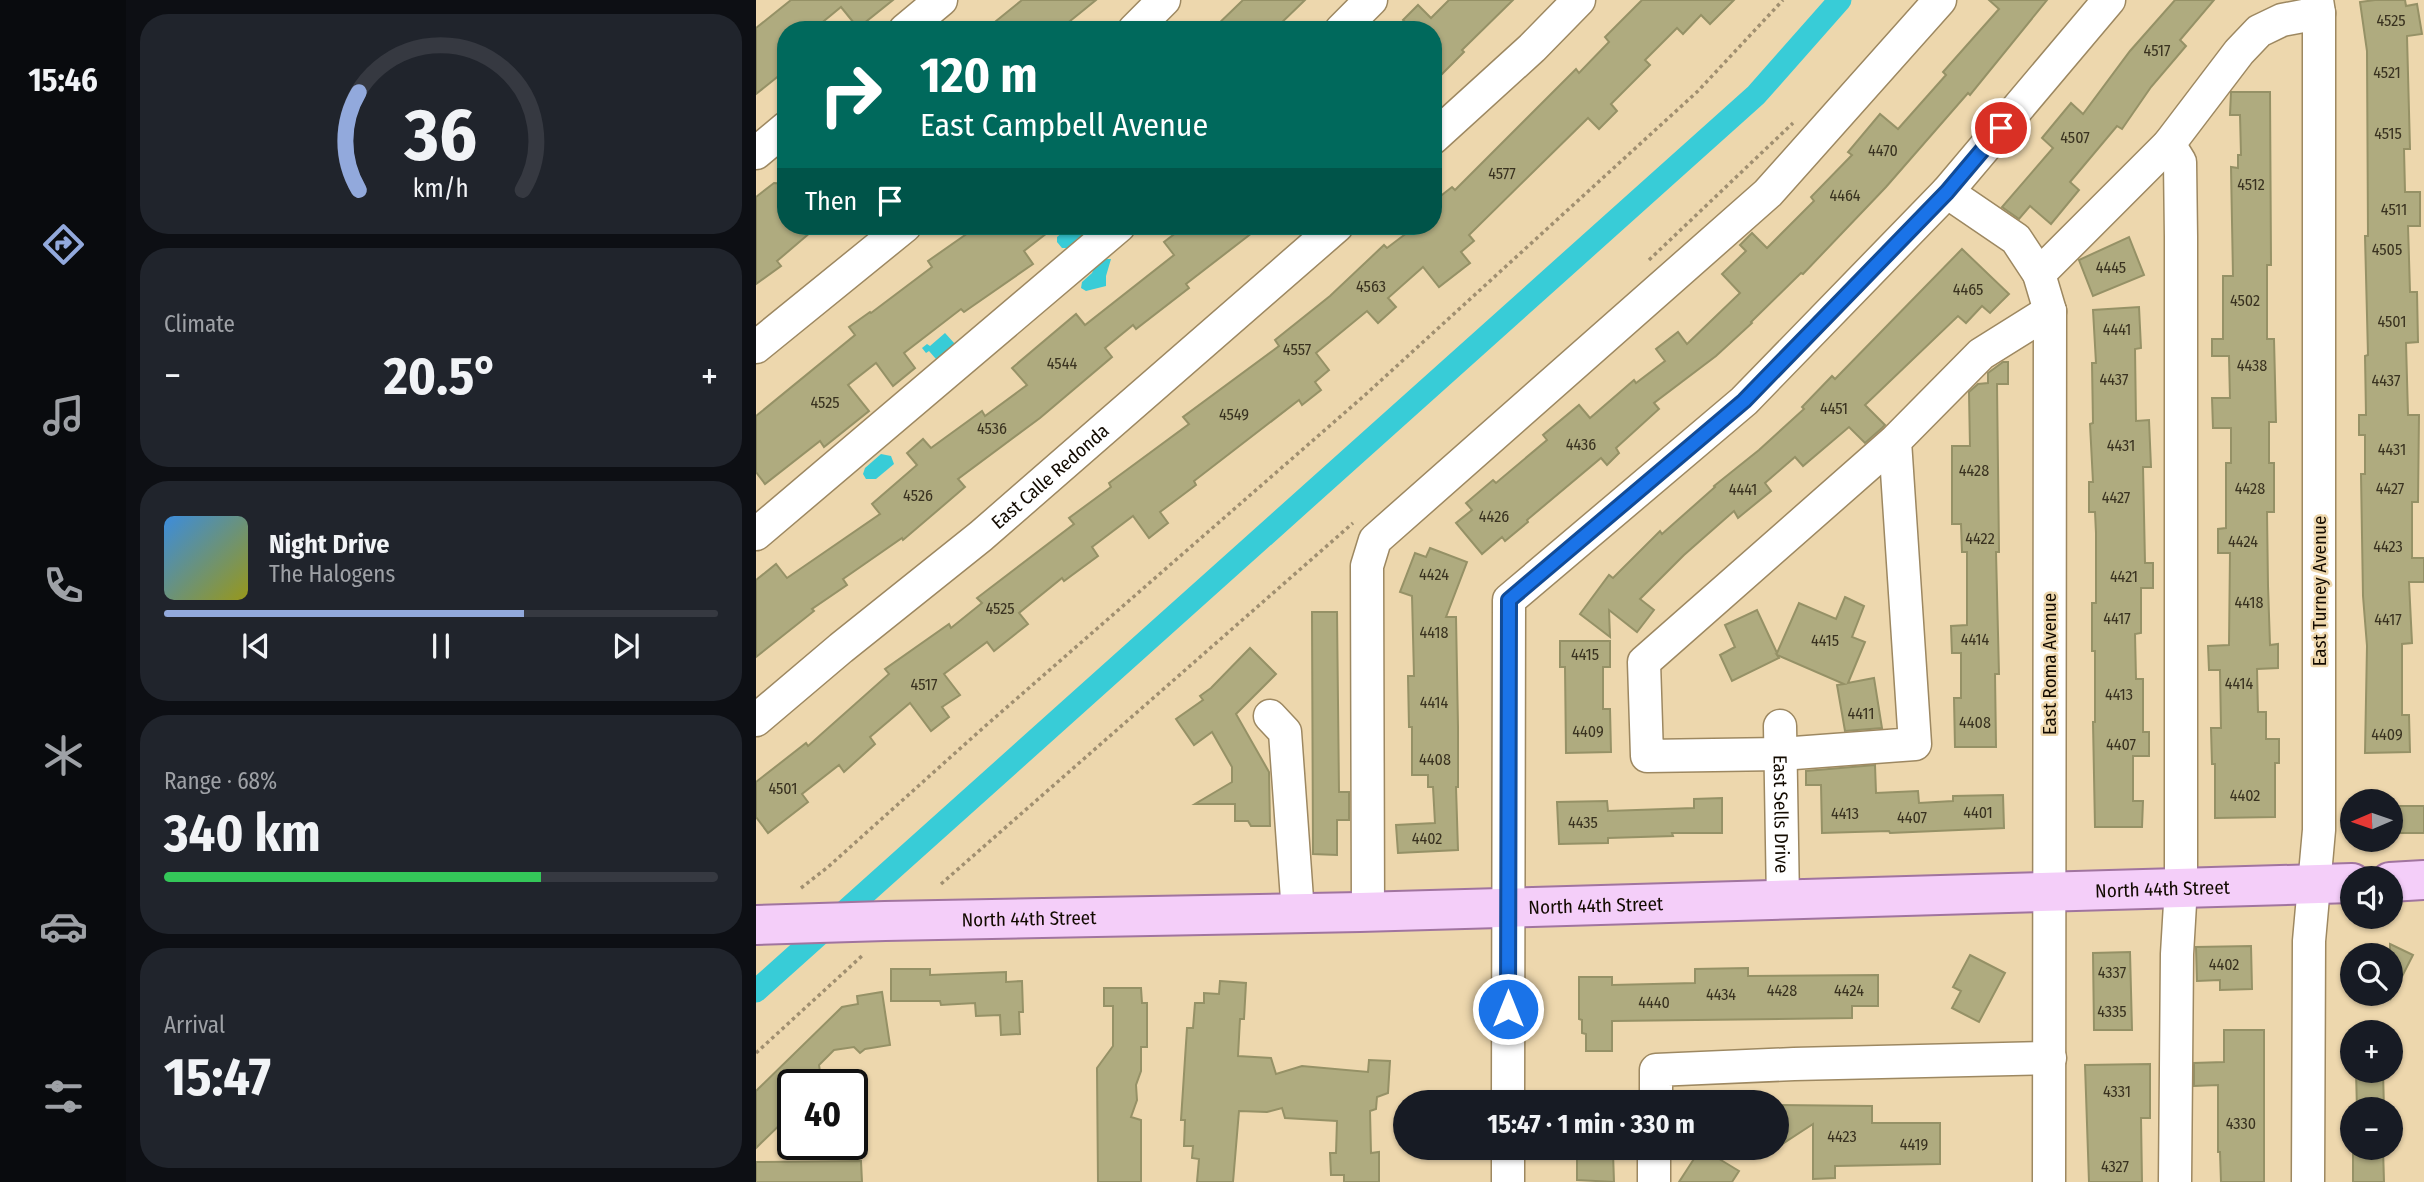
<!DOCTYPE html>
<html lang="en">
<head>
<meta charset="utf-8">
<style>
  body { margin:0; font-family:"Fira Sans Condensed",sans-serif; background:#20242c; color:#f1f3f6; height:100vh; display:flex; flex-direction:column; font-size:26px; white-space:nowrap }
  * { box-sizing:border-box; margin:0 }
  p { font-size:23px; color:#9ea1a6 }
  .icon { flex:none; width:38px; height:38px; fill:none; stroke:currentColor; stroke-width:2; stroke-linecap:round; stroke-linejoin:round }
  .map { position:relative; flex:1; overflow:hidden }
  .details { display:flex; flex-direction:column; gap:14px; padding:14px; background:#0d0f14; width:630px }
  .details>* { flex:none }
  .hud { position:absolute; left:21px; top:21px; width:665px; height:214px; border-radius:28px; box-shadow:0 2px 5px #0004; background:#00695c; color:#fff; overflow:hidden }
  .needle { width:46px; rotate:268deg }
  .buttons { position:absolute; left:1584px; top:789px; display:grid; gap:14px }
  .buttons a { display:grid; place-items:center; width:63px; height:63px; border-radius:50%; background:#171b24; box-shadow:0 2px 5px #0004; font-size:35px }
  .speed { position:absolute; left:21px; top:1069px; display:flex; gap:14px; font-size:35px; font-weight:700; text-align:center }
  .speed>* { display:grid; place-content:center; width:91px; height:91px; border-radius:50%; background:#171b24; box-shadow:0 2px 5px #0004; line-height:1 }
  .speed .limit { border:4px solid #111; border-radius:10px; background:#fff; color:#111 }
  .pin { position:absolute; display:grid; place-items:center; width:60px; height:60px; color:#fff; margin:-30px; border:4px solid #fff; border-radius:50%; box-shadow:0 2px 7px #0007 }
  .me { position:absolute; width:77px; margin:-38px; rotate:0deg; stroke-linejoin:round; filter:drop-shadow(0 0 5px #0008) }
  .turn { display:flex; align-items:center; gap:24px; height:147px; padding:0 28px; font-size:32px }
  .turn .icon { width:91px; height:91px; stroke-width:2.5 }
  .turn b { display:block; font-size:49px; line-height:60px }
  .then { display:flex; align-items:center; height:66px; padding:0 28px; background:#0003; gap:14px; font-size:26px }
  .big { font-size:52px; font-weight:700; line-height:1.1 }
  .details .widget { flex:1; display:flex; flex-direction:column; justify-content:center; gap:10px; min-width:0; padding:0 24px; border-radius:28px; background:#20242c }
  .details .dial { align-items:center; gap:0 }
  .dial svg { height:182px; overflow:visible; fill:none; stroke:#363941; stroke-width:7; stroke-linecap:round; text-anchor:middle }
  .dial text { fill:#f1f3f6; stroke:none }
  .song { display:flex; align-items:center; gap:21px }
  .cover { width:84px; height:84px; border-radius:10px; background:linear-gradient(135deg,hsl(210 70% 55%),hsl(60 70% 35%)) }
  .played { height:7px; border-radius:4px; background:linear-gradient(90deg,#92a9dc 65%,#363941 65%) }
  .keys { display:flex; justify-content:space-around; direction:ltr }
  .heat { display:flex; justify-content:space-between; align-items:center; font-size:38px; direction:ltr }
  .charge { height:10px; border-radius:5px; background:linear-gradient(90deg,#34c759 68%,#363941 0) }
  .trip { position:absolute; left:637px; top:1090px; width:396px; height:70px; border-radius:35px; background:#171b24; box-shadow:0 2px 5px #0004; font-weight:700; line-height:70px; text-align:center }
  main { display:flex; flex:1; min-height:0 }
  .tabs { display:flex; flex-direction:column; width:126px; justify-content:space-around; align-items:center; background:#090b0e; color:#9ea1a6 }
  .tabs .icon { width:49px; height:49px }
  .tabs .current { color:#92a9dc }
  .tabs b { font-size:32px; color:#f1f3f6 }
  .map>svg:first-child { display:block }
  .water { fill:#38ccd7 }
  .lines { fill:none; stroke-linecap:round; stroke-linejoin:round }
  .canal { stroke:#38ccd7; stroke-width:23 }
  .building { fill:#afab7f; stroke:#959166; stroke-width:2 }
  .minor-casing { stroke:#9d8861; stroke-width:35 }
  .major-casing { stroke:#a0749f; stroke-width:42 }
  .path { stroke:#a08f70; stroke-width:3.5; stroke-dasharray:3.5 3.5; stroke-linecap:butt }
  .minor { stroke:#fff; stroke-width:32 }
  .major { stroke:#f4cef9; stroke-width:38 }
  .route-casing { stroke:#114b97; stroke-width:18 }
  .route { stroke:#1a73e8; stroke-width:12 }
  .labels { text-anchor:middle; stroke-width:5; stroke-linejoin:round; paint-order:stroke }
  .number-label { font-size:16px; fill:#393220 }
  .street-label { font-size:19px; fill:#120a00; stroke:#edd7ad }
</style>
</head>
<body>
<main>
<nav class="tabs">
<b>15:46</b>
<svg class="icon current" aria-label="directions" viewBox="0 0 24 24"><path d="M12 3l9 9-9 9-9-9zM9 14v-3h6M13 9l2 2-2 2"/></svg>
<svg class="icon" aria-label="music" viewBox="0 0 24 24"><path d="M9 18V5l10-2v13"/><circle cx="6" cy="18" r="3"/><circle cx="16" cy="16" r="3"/></svg>
<svg class="icon" aria-label="phone" viewBox="0 0 24 24"><path d="M5 4h4l2 5-3 2q2 4 5 5l2-3 5 2v4C11 20 4 13 5 4z"/></svg>
<svg class="icon" aria-label="climate" viewBox="0 0 24 24"><path d="M12 3v18M4 7l16 10M4 17L20 7"/></svg>
<svg class="icon" aria-label="car" viewBox="0 0 24 24"><path d="M5 17H2v-5l4-1 3-4h7l3 4 3 1v5h-3M9 17h6M6 11h13"/><circle cx="7" cy="17" r="2"/><circle cx="17" cy="17" r="2"/></svg>
<svg class="icon" aria-label="filters" viewBox="0 0 24 24"><path d="M4 7h16M4 17h16"/><circle cx="9" cy="7" r="2"/><circle cx="15" cy="17" r="2"/></svg>
</nav>
<section class="details">
<div class="widget dial"><svg viewBox="0 0 100 80">
<path d="M14 69A42 42 0 1 1 86 69"/>
<path d="M14 69A42 42 0 0 1 14 26" stroke="#92a9dc"/>
<text x="50" y="56" font-size="32" font-weight="700">36</text>
<text x="50" y="72" font-size="11">km/h</text>
</svg></div>
<div class="widget"><p>Climate</p>
<div class="heat"><a>−</a><b class="big">20.5°</b><a>+</a></div>
</div>
<div class="widget">
<div class="song"><i class="cover"></i><div><b>Night Drive</b><p>The Halogens</p></div></div>
<div class="played"></div>
<div class="keys"><svg class="icon" aria-label="previous" viewBox="0 0 24 24"><path d="M18 5L8 12l10 7zM5 5v14"/></svg><svg class="icon" aria-label="pause" viewBox="0 0 24 24"><path d="M8 5v14M16 5v14"/></svg><svg class="icon" aria-label="next" viewBox="0 0 24 24"><path d="M6 5l10 7-10 7zM19 5v14"/></svg></div>
</div>
<div class="widget"><p>Range · 68%</p><b class="big">340 km</b><div class="charge"></div></div>
<div class="widget"><p>Arrival</p><b class="big">15:47</b></div>
</section>
<div class="map">
<svg width="1668" height="1182" viewBox="0 0 1668 1182">
  <rect width="100%" height="100%" fill="#edd7ad"/>
  <g class="water">
    <path d="M314,226H328V233L311,248H306L301,242V237Z"/>
    <path d="M342,259H355L350,276V286L330,291L325,288L326,282L336,273Z"/>
    <path d="M189,333L199,344L180,359L173,351L170,353L166,348L171,344L174,346Z"/>
    <path d="M125,454L135,456L138,464L120,479H110L107,474L109,468Z"/>
  </g>
  <g class="lines">
    <path class="canal" d="M0,991L1000,95L1084,0"/>
  </g>
  <g class="building">
    <path d="M35,0H137L102,28L85,7L57,30H30V70L0,94V28Z"/>
    <path d="M266,0H340L303,30H229Z"/>
    <path d="M487,0H549L518,30H456Z"/>
    <path d="M693,0H757L706,50L708,52L677,83V30H658L647,20L662,5L675,18Z"/>
    <path d="M886,0H978L954,24L945,15L927,34L921,28L889,60L894,65L855,104L861,111L843,129L832,118L713,235L718,241L705,252L714,263L683,287L667,267L632,298L640,307L622,323L611,311L560,353L573,370L559,382L565,390L546,405L543,400L438,481L440,485L404,512L412,523L393,538L377,516L336,547L342,556L308,581L306,578L263,613L272,624L238,651L231,642L188,674L204,695L186,707L193,717L175,731L154,703L114,737L119,744L88,772L83,765L46,794L52,802L12,833L0,817V782L50,743L52,746L133,674L129,669L193,624L195,628L226,603L221,598L318,524L313,518L355,487L353,483L433,424L427,417L523,346L519,340L574,296L628,245L631,248L660,226H677V202L696,187L699,190L820,69L823,73L853,42L849,37Z"/>
    <path d="M1233,0H1291L1214,95L1212,93L1130,187L1047,274L1045,273L995,322L996,323L960,356L898,403L903,409L860,448L863,453L851,465L845,458L771,520L772,522L749,541L746,537L726,554L700,523L716,510L710,503L737,480L740,483L791,440L787,435L823,405L834,418L878,380L880,383L909,361L900,349L922,332L931,344L984,293L966,274L990,251L984,245L996,233L1011,248L1058,201L1055,197L1096,155L1092,152L1124,114L1142,129L1190,75L1187,72L1243,9Z"/>
    <path d="M1419,0H1458L1424,40L1430,46L1395,87L1366,129L1361,126L1314,182L1323,190L1295,224L1274,206L1263,219L1246,207L1297,148L1286,138L1315,103L1327,114L1374,51Z"/>
    <path d="M1619,0H1649L1650,6L1661,4L1666,34L1651,36L1654,149H1648L1649,192H1664V226H1652L1654,292H1661L1662,342L1650,343L1652,415H1663L1662,502H1656V558H1668V582H1653L1656,643L1646,644V715H1653L1654,752L1609,753L1611,646L1607,596L1605,474H1609V435H1603V415H1610L1609,356L1612,355L1609,236H1612L1611,51L1604,2Z"/>
    <path d="M1475,92H1514L1515,265H1511V339H1518L1520,422H1513V463H1518V512H1511L1512,586L1514,645L1522,644V668L1501,669L1502,712H1510V739H1523V763H1519V817L1459,818V764H1456L1455,728H1465L1464,670H1453L1452,646L1473,645L1474,553H1462V529L1470,528V463H1475V428H1457L1456,398H1474L1473,356H1456V339H1467V276H1477L1475,167L1482,168V155H1485L1484,115H1474Z"/>
    <path d="M18,183L30,184V226H62L21,261L25,266L0,284V197Z"/>
    <path d="M222,226H300L268,251L277,264L208,312L205,309L148,353L159,368L137,386L120,363L92,385L113,411L68,447L64,441L9,484L0,472V416L99,335L93,327L114,312L115,313L176,267L172,261Z"/>
    <path d="M429,226H505L430,284L433,288L380,329L377,325L349,348L356,357L284,418L202,479L209,487L147,540L146,538L87,579L91,585L56,609L58,611L0,657V580L20,564L31,578L124,514L116,504L161,465L151,453L167,439L175,448L226,411L229,416L271,385L256,368L320,314L329,325L418,255L408,242Z"/>
    <path d="M1373,237L1388,275L1337,296L1323,260Z"/>
    <path d="M1206,249L1253,294L1234,313L1226,306L1210,323L1202,316L1109,405L1129,425L1126,428L1109,443L1093,427L1047,466L1039,457L1009,483L1015,491L982,518L978,511L928,555L884,599L898,610L881,632L853,610L854,637L824,614L853,575L857,578L904,531L906,534L959,487L958,486L1003,450L1048,409L1046,407L1076,376L1079,379Z"/>
    <path d="M1383,307L1385,348L1379,349L1380,421L1393,420L1395,467H1387L1389,563H1397V588H1385V633L1379,634L1380,679H1387V732H1393V756H1377V801H1387L1386,827H1339L1337,722H1339V651H1336V603H1340V533L1339,512H1333V482H1337L1334,424L1337,423L1336,363H1340L1337,310Z"/>
    <path d="M1247,362H1252V384H1241L1243,552H1240L1243,674H1239L1240,747H1199L1198,698H1205V653H1196L1195,626L1211,625V552H1206L1205,524H1196V446H1214L1213,392L1222,384L1232,383V373Z"/>
    <path d="M674,548L711,562L690,617H700L702,727V787H700L702,850L642,853L640,825L679,823L677,787H672V775H656V727H653L652,676H658L656,596L644,592L659,553L670,557Z"/>
    <path d="M1089,597L1108,606L1096,637L1109,642L1092,683L1118,678L1126,728L1089,731L1081,685L1088,684L1021,655L1023,658L976,681L964,655L979,647L969,625L1001,610L1021,653L1043,603L1080,619Z"/>
    <path d="M556,612H581L583,792H593V820H581V855L557,854Z"/>
    <path d="M804,641H854V667H847V709H854L855,752L810,753L809,667H804Z"/>
    <path d="M494,648L520,674L480,714L513,772L514,826H495L492,821H479V804H439L476,782V767L456,732L438,745L420,719L447,700L444,696L455,688Z"/>
    <path d="M1119,765L1120,793L1162,791L1163,803L1197,801V796L1247,795L1248,828L1134,833L1133,831L1066,833L1065,785H1050V771Z"/>
    <path d="M966,798V833H916L917,836L852,838V843L803,844L801,802L851,801L852,811L938,808V799Z"/>
    <rect x="1634" y="806" width="34" height="27"/>
    <path d="M1634,944L1657,955L1634,1000Z"/>
    <path d="M1495,946L1496,989L1464,990V980L1441,981L1440,947Z"/>
    <path d="M1374,952L1376,1030H1338L1337,953Z"/>
    <path d="M1214,955L1249,973L1223,1022L1196,1008L1205,991L1197,987Z"/>
    <path d="M992,968V976L1122,975V1006H1096V1018L856,1021V1051H830V1034L826,1033V1020L823,1019V977H856V985L939,983V969Z"/>
    <path d="M135,969H174V975L250,972V982L266,981L267,1012H263L264,1034L245,1035L244,1015L220,1016L219,1003L185,1005L184,1001H135Z"/>
    <path d="M464,981L490,983L488,1019H484L482,1056L515,1058L520,1074L546,1066L612,1072L613,1060L634,1061L632,1093L621,1097L620,1109L614,1111L615,1153L623,1152V1182H588V1175H575L574,1153H580L581,1121L529,1118L526,1108L511,1112L483,1111L477,1182H441L443,1159L436,1158L437,1146H428L429,1120H425L431,1028H437L439,1003H448V993L463,994Z"/>
    <path d="M348,988H385L386,1003H391V1047H385V1071L380,1085L381,1100L375,1117L385,1120V1182H342L341,1068L357,1046V1006H348Z"/>
    <path d="M126,992L134,1045L109,1049L104,1053L98,1047L78,1050L63,1065L66,1085H37V1112L0,1148V1091L86,1007L102,1004L101,996Z"/>
    <path d="M1468,1030H1508V1182H1465L1464,1152H1462V1085L1438,1086V1063L1468,1062Z"/>
    <path d="M1394,1064V1118H1385L1386,1182H1333L1329,1065Z"/>
    <path d="M1600,1071H1627L1628,1110H1601Z"/>
    <path d="M1020,1105L1116,1106V1123H1184V1164L1079,1166V1178L1057,1179V1124L1020,1148Z"/>
    <path d="M945,1148L983,1171L976,1182H923Z"/>
    <path d="M1597,1148H1627L1628,1182H1597Z"/>
    <path d="M821,1153H857L858,1182L821,1180Z"/>
    <path d="M105,1161L106,1182H0V1162Z"/>
  </g>
  <g class="lines">
    <defs>
      <g id="minor">
        <path d="M149,30L185,0"/>
        <path d="M378,30L408,0"/>
        <path d="M585,30L615,0"/>
        <path d="M677,138L776,48L823,0"/>
        <path d="M1413,144L1424,162L1425,237V887L1421,954L1419,1182"/>
        <path d="M0,153L30,128"/>
        <path d="M1191,192L1260,239L1283,274L1294,311L1293,1182"/>
        <path d="M1283,274L1413,144L1483,52L1503,31L1526,20L1563,13"/>
        <path d="M0,347L149,226"/>
        <path d="M1139,441L1159,744L1025,754L891,756L888,662L1139,441L1225,354L1294,311"/>
        <path d="M0,534L363,226"/>
        <path d="M514,716L529,732L542,913"/>
        <path id="s1" d="M0,720L85,648L225,536L581,226"/>
        <path id="s2" d="M1024,726L1027,901"/>
        <path d="M612,912L611,566L619,540L1012,193L1184,0"/>
        <path d="M752,1102L753,600L988,401L1191,192L1353,0"/>
        <path d="M900,1102V1070L1038,1064L1294,1058"/>
        <path d="M752,1182V1148"/>
        <path d="M898,1182V1148"/>
        <path d="M1552,1182L1553,941L1563,830V13L1561,0"/>
      </g>
      <g id="major">
        <path d="M1634,882L1668,880"/>
        <path id="s3" d="M0,925L129,921L604,912L1596,883"/>
      </g>
    </defs>
    <use href="#minor" class="minor-casing"/>
    <use href="#major" class="major-casing"/>
    <g class="path">
      <path d="M893,260L1037,123"/>
      <path d="M185,884L597,523"/>
      <path d="M45,888L72,867L227,728L609,395L942,91L1027,0"/>
      <path d="M0,1053L108,954"/>
    </g>
    <use href="#minor" class="minor"/>
    <use href="#major" class="major"/>
  </g>
  <g class="lines">
    <defs>
      <path id="route" d="M752,1009L753,600L988,401L1191,192L1245,128"/>
    </defs>
    <use href="#route" class="route-casing"/>
    <use href="#route" class="route"/>
  </g>
  <g class="labels">
    <g class="number-label">
      <text x="1635" y="26">4525</text>
      <text x="1401" y="56">4517</text>
      <text x="1631" y="78">4521</text>
      <text x="1632" y="139">4515</text>
      <text x="1319" y="143">4507</text>
      <text x="1127" y="156">4470</text>
      <text x="746" y="179">4577</text>
      <text x="1495" y="190">4512</text>
      <text x="1089" y="201">4464</text>
      <text x="1638" y="215">4511</text>
      <text x="1631" y="255">4505</text>
      <text x="1355" y="273">4445</text>
      <text x="615" y="292">4563</text>
      <text x="1212" y="295">4465</text>
      <text x="1489" y="306">4502</text>
      <text x="1636" y="327">4501</text>
      <text x="1361" y="335">4441</text>
      <text x="541" y="355">4557</text>
      <text x="306" y="369">4544</text>
      <text x="1496" y="371">4438</text>
      <text x="1358" y="385">4437</text>
      <text x="1630" y="386">4437</text>
      <text x="69" y="408">4525</text>
      <text x="1078" y="414">4451</text>
      <text x="478" y="420">4549</text>
      <text x="236" y="434">4536</text>
      <text x="825" y="450">4436</text>
      <text x="1365" y="451">4431</text>
      <text x="1636" y="455">4431</text>
      <text x="1218" y="476">4428</text>
      <text x="1494" y="494">4428</text>
      <text x="1634" y="494">4427</text>
      <text x="987" y="495">4441</text>
      <text x="162" y="501">4526</text>
      <text x="1360" y="503">4427</text>
      <text x="738" y="522">4426</text>
      <text x="1224" y="544">4422</text>
      <text x="1487" y="547">4424</text>
      <text x="1632" y="552">4423</text>
      <text x="678" y="580">4424</text>
      <text x="1368" y="582">4421</text>
      <text x="1493" y="608">4418</text>
      <text x="244" y="614">4525</text>
      <text x="1361" y="624">4417</text>
      <text x="1632" y="625">4417</text>
      <text x="678" y="638">4418</text>
      <text x="1219" y="645">4414</text>
      <text x="1069" y="646">4415</text>
      <text x="829" y="660">4415</text>
      <text x="1483" y="689">4414</text>
      <text x="168" y="690">4517</text>
      <text x="1363" y="700">4413</text>
      <text x="678" y="708">4414</text>
      <text x="1105" y="719">4411</text>
      <text x="1219" y="728">4408</text>
      <text x="832" y="737">4409</text>
      <text x="1631" y="740">4409</text>
      <text x="1365" y="750">4407</text>
      <text x="679" y="765">4408</text>
      <text x="27" y="794">4501</text>
      <text x="1489" y="801">4402</text>
      <text x="1222" y="818">4401</text>
      <text x="1089" y="819">4413</text>
      <text x="1156" y="823">4407</text>
      <text x="827" y="828">4435</text>
      <text x="671" y="844">4402</text>
      <text x="1468" y="970">4402</text>
      <text x="1356" y="978">4337</text>
      <text x="1026" y="996">4428</text>
      <text x="1093" y="996">4424</text>
      <text x="965" y="1000">4434</text>
      <text x="898" y="1008">4440</text>
      <text x="1356" y="1017">4335</text>
      <text x="1361" y="1097">4331</text>
      <text x="1485" y="1129">4330</text>
      <text x="1086" y="1142">4423</text>
      <text x="1158" y="1150">4419</text>
      <text x="1359" y="1172">4327</text>
    </g>
    <g class="street-label">
      <text dy="7" stroke="none"><textPath href="#s1" startOffset="382">East Calle Redonda</textPath></text>
      <text transform="translate(1563 591) rotate(-90)" y="7">East Turney Avenue</text>
      <text transform="translate(1293 664) rotate(-90)" y="7">East Roma Avenue</text>
      <text dy="7" stroke="none"><textPath href="#s2" startOffset="88">East Sells Drive</textPath></text>
      <text dy="7" stroke="none"><textPath href="#s3" startOffset="1407">North 44th Street</textPath></text>
      <text dy="7" stroke="none"><textPath href="#s3" startOffset="840">North 44th Street</textPath></text>
      <text dy="7" stroke="none"><textPath href="#s3" startOffset="273">North 44th Street</textPath></text>
    </g>
  </g>
</svg>
<div class="buttons">
<a><svg class="needle" viewBox="-14 -14 28 28"><path d="M0-13l5 13h-10z" fill="#e53935"/><path d="M0 13l5-13h-10z" fill="#9ea1a6"/></svg></a>
<a><svg class="icon" aria-label="sound" viewBox="0 0 24 24"><path d="M4 9h4l5-4v14l-5-4H4zM17 9q2 3 0 6"/></svg></a>
<a><svg class="icon" aria-label="search" viewBox="0 0 24 24"><circle cx="10" cy="10" r="6"/><path d="M15 15l6 6"/></svg></a>
<a>+</a>
<a>−</a>
</div>
<div class="speed"><div class="limit">40</div></div>
<div class="pin" style="left:1245px;top:128px;background:#d93025"><svg class="icon" aria-label="arrive" viewBox="0 0 24 24"><path d="M6 21V4h12l-3 4 3 4H6"/></svg></div>
<svg class="me" style="left:752px;top:1009px" viewBox="-20 -20 40 40"><circle r="17" fill="#1a73e8" stroke="#fff" stroke-width="3"/><path d="M0-11L8 9 0 5-8 9z" fill="#fff"/></svg>
<div class="trip">15:47 · 1 min · 330 m</div>
<div class="hud">
<div class="turn"><svg class="icon" aria-label="right" viewBox="0 0 24 24"><path d="M7 20v-9h11M14 6l5 5-5 5"/></svg><div><b>120 m</b>East Campbell Avenue</div></div>
<div class="then">Then<svg class="icon" aria-label="arrive" viewBox="0 0 24 24"><path d="M6 21V4h12l-3 4 3 4H6"/></svg></div>
</div>
</div>
</main>
</body>
</html>
